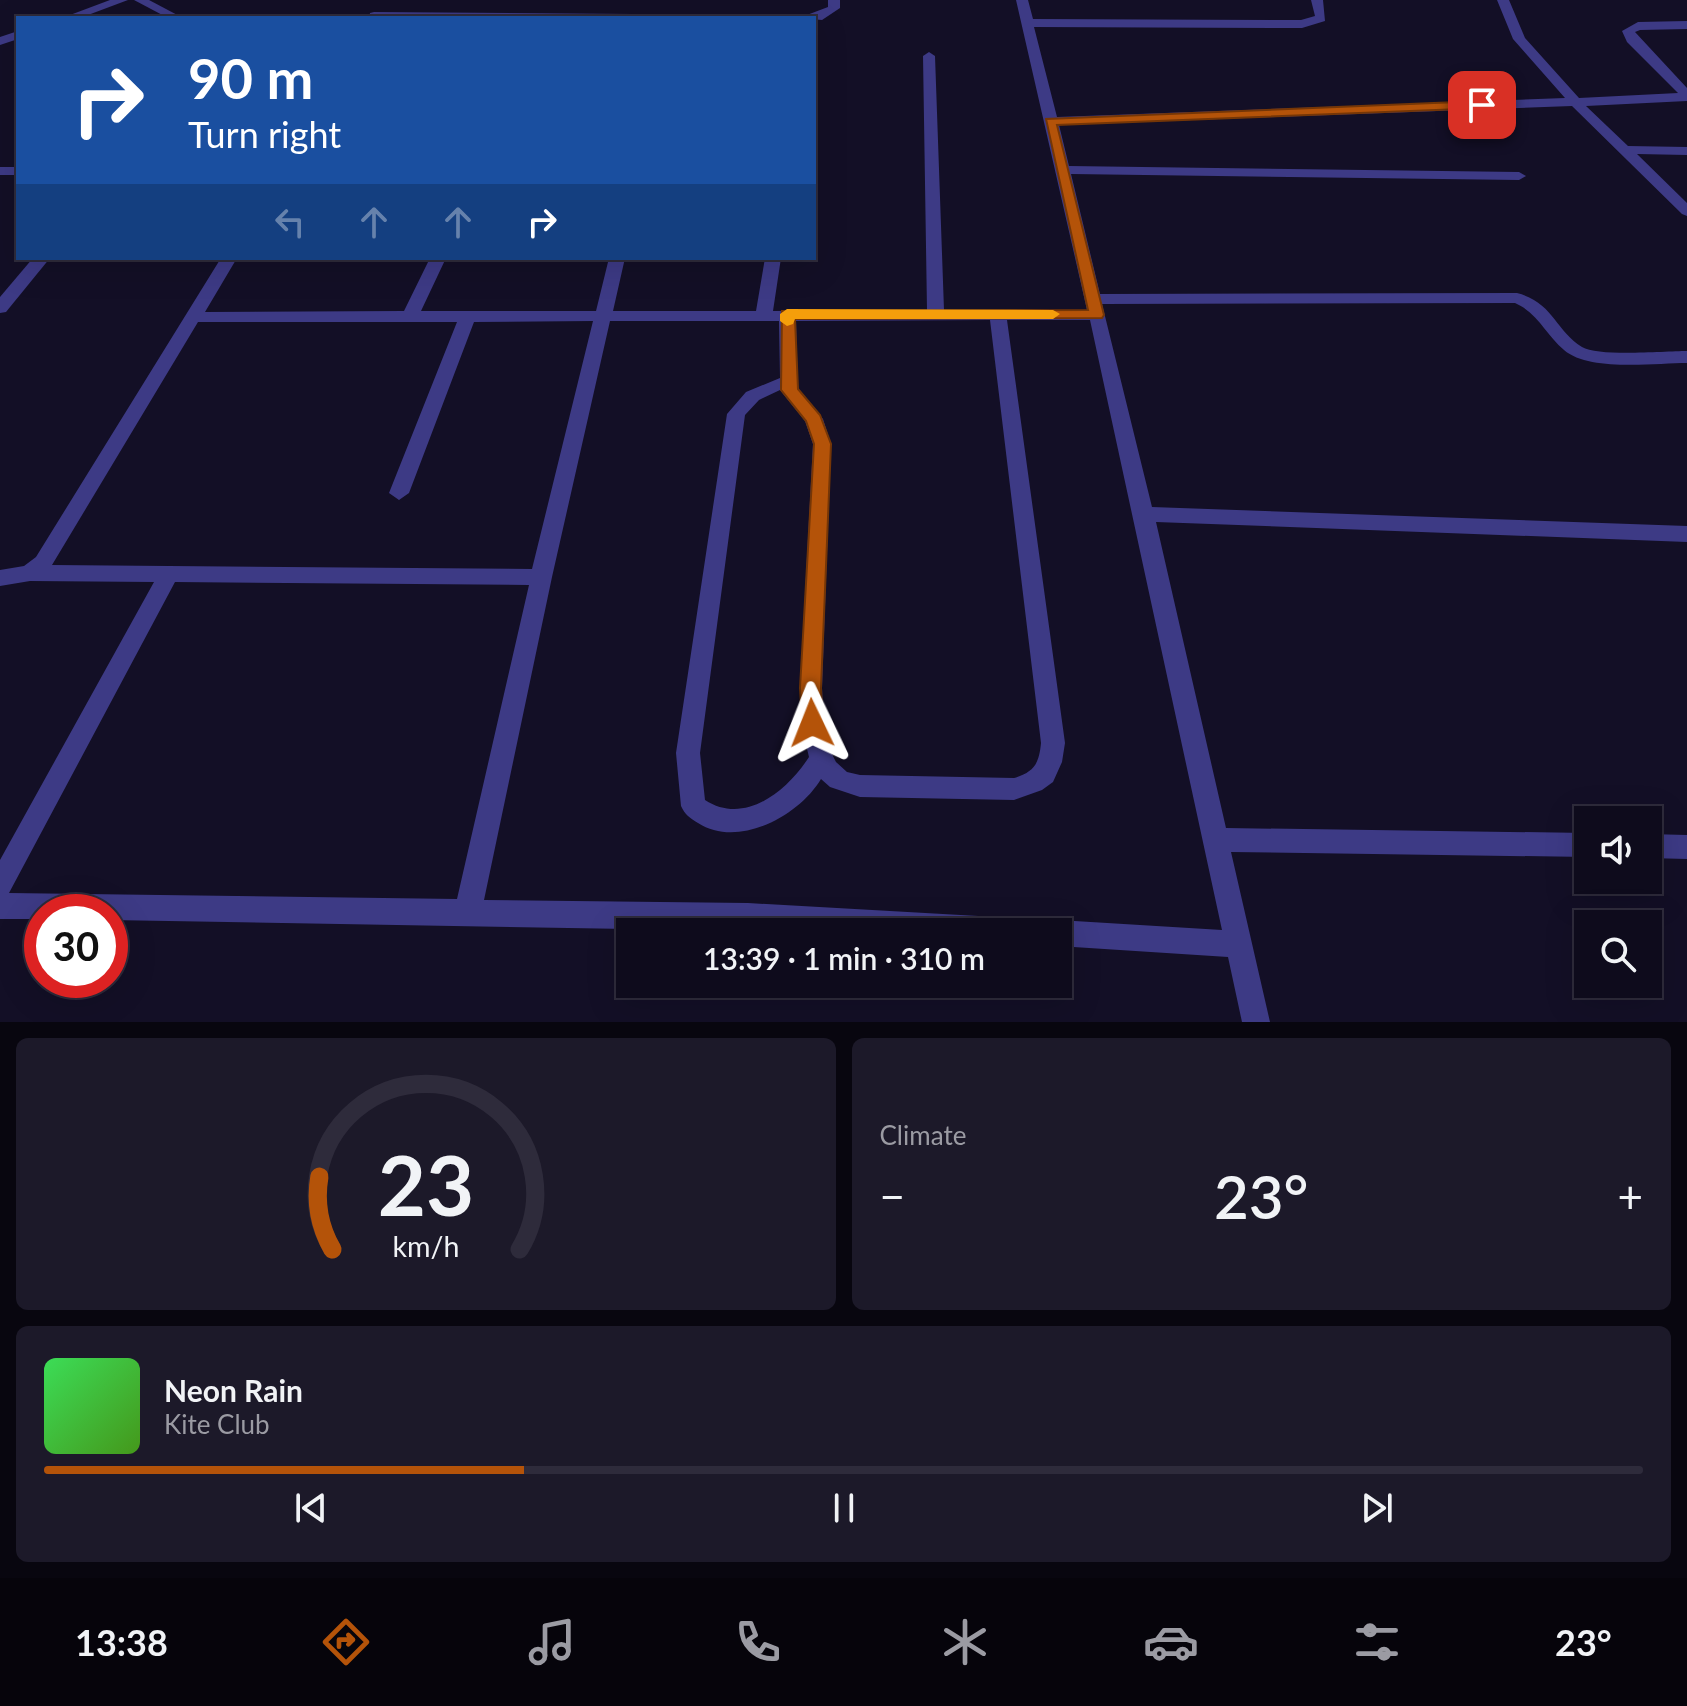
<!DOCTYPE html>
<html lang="en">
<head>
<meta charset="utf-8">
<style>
  body { margin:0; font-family:Lato,sans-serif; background:#1c1929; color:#f1f3f6; height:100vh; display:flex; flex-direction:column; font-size:30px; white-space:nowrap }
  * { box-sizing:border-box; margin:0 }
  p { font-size:26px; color:#9b9ba3 }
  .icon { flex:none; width:44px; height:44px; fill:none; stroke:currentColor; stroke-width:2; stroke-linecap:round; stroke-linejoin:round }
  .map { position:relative; height:1022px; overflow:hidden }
  .details { display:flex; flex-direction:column; gap:16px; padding:16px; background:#08060f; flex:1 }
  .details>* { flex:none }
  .top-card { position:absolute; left:16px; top:16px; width:800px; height:244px; border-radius:0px; box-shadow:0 8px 32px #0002,0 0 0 2px #2e2b3b; background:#1a4fa0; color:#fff; overflow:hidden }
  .buttons { position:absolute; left:1574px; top:806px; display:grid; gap:16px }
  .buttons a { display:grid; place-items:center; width:88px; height:88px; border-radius:0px; background:#0e0b1c; box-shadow:0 8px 32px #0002,0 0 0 2px #2e2b3b; font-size:40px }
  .speed { position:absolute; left:24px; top:894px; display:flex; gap:16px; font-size:40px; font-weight:700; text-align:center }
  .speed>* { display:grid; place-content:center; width:104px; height:104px; border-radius:50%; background:#0e0b1c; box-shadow:0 8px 32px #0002,0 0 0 2px #2e2b3b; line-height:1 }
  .speed .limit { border:12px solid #d22; background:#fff; color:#111 }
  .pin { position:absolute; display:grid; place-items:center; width:68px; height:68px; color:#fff; margin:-34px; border-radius:16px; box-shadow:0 4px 12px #0006 }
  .me { position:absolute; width:88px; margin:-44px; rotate:358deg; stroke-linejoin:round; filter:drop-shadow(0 0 6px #0008) }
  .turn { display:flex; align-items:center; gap:28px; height:168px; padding:0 40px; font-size:36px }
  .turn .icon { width:104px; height:104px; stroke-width:2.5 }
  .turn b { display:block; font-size:56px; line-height:68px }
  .lanes { display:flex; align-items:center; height:76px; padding:0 40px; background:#0003; justify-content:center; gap:40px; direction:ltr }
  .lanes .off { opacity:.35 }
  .big { font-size:60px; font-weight:600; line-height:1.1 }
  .details .widget { flex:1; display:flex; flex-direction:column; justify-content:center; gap:12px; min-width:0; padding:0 28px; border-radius:12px; background:#1c1929 }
  .details .dial { align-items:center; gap:0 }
  .dial svg { height:208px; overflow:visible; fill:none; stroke:#2e2b3b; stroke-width:7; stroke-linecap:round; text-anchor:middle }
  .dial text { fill:#f1f3f6; stroke:none }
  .song { display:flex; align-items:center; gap:24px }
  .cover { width:96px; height:96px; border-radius:12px; background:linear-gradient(135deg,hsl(130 70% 55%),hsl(100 70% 35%)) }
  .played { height:8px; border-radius:4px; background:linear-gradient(90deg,#b45309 30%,#2e2b3b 30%) }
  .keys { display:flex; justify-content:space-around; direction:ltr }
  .heat { display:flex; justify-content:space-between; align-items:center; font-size:44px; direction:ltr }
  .details .tiles { flex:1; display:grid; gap:16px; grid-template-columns:1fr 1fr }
  .widget:last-child { grid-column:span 2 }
  .trip { position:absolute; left:616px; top:918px; width:456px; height:80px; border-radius:0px; background:#0e0b1c; box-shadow:0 8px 32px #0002,0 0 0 2px #2e2b3b; font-weight:600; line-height:80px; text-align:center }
  .tab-bar { display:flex; height:128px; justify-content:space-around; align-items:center; background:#06040b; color:#9b9ba3 }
  .tab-bar .icon { width:56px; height:56px }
  .tab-bar .active { color:#b45309 }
  .tab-bar b { font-size:36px; color:#f1f3f6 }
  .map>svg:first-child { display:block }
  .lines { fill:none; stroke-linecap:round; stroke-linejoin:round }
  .minor { fill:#3d3a85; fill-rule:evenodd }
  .route { fill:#b45309; stroke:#753606; stroke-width:2 }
  .slow { fill:#f59e0b }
</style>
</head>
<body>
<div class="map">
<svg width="1687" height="1022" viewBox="0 0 1687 1022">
  <rect width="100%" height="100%" fill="#130f26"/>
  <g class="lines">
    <g class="minor">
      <path d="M110,0H128L80,18H62Z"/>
      <path d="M134,0H149L183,18H168Z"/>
      <path d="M828,0H840V8L822,20L799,18L828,7Z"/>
      <path d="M1016,0H1028L1033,19L1301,20L1315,16L1311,0H1323L1325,21L1302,28L1034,27L1057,117L1565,98L1513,39L1497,0H1509L1525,38L1579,98L1678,93L1627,42L1622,31L1638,22L1687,21V29L1640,30L1635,32L1687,88V101L1586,106L1628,146L1687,147V155L1637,154L1687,203V216L1682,214L1572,106L1059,125L1069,166L1519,172L1526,176L1519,180L1071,174L1100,294L1517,293C1553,302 1555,330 1582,347C1598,357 1665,351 1687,351V363C1655,363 1589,372 1564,350C1546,335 1538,313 1515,303L1102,304L1152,507L1687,526V542L1156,522L1226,828L1588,833V857L1231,852L1270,1022H1242L1228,957L1058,946V932H803L110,920V912H42V919H0V860L154,582L30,581L0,586V570L24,566L36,557L221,258H237L205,312L404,311L430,258H446L421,311H596L609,258H625L613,311H756L765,258H781L773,311L927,310L923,56L929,52L935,56L944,310H1087ZM990,320L1041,743C1039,764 1034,772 1014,778L860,775L847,772L836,762L829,748L824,724L822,688L831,444L823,419L798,389L796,321ZM1007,320H1090L1222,930L1058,920L1049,924L1045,932L1041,923L1032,919L748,903L484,900L552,577L610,321H779L780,378L746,392L727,414L676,753L681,806C685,815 690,818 698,823C738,849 799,816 821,779L830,787L860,797L1014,800L1042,790L1053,782L1062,762L1065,743ZM593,321L532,569L52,565L198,322H457L389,493L399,500L409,493L474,322ZM780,390L805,421L813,444L800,688L801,724L809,757C787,791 745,826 705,800L700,753L745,415L759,400ZM175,582L529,585L457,899L9,893Z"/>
      <path d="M374,12L633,14L639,18H369L370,13Z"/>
      <path d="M18,31V39L0,45V37Z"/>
      <rect x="0" y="167" width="18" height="8"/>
      <path d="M33,258H50L6,312L0,313V297Z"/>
      <path d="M1648,834L1687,835V859L1648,858Z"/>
    </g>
  </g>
  <path class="route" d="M1482,101L1487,102V108L1057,125L1104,315L1102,318L795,319L798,389L820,415L831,444L821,688L823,723L820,730L812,732L805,730L802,723L800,688L814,444L806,421L781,390L782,311L1088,310L1046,119Z"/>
  <path class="slow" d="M787,309L1053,310L1060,314L1053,319H795L793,324L787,326L780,321V314Z"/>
</svg>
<div class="buttons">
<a><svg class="icon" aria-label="sound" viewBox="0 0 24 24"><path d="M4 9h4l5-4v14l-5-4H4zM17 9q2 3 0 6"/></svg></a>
<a><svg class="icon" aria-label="search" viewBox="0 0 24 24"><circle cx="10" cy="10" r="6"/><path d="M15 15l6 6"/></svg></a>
</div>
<div class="speed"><div class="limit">30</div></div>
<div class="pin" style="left:1482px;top:105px;background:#d93025"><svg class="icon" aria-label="arrive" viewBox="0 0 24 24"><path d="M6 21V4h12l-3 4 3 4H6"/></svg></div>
<svg class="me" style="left:812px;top:723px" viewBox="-20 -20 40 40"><path d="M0-17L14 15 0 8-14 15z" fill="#b45309" stroke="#fff" stroke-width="4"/></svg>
<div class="trip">13:39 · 1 min · 310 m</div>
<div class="top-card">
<div class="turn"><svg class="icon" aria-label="right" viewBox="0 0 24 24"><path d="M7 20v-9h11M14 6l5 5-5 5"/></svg><div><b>90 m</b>Turn right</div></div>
<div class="lanes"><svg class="icon off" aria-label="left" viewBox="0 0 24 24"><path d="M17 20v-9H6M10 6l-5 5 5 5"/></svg><svg class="icon off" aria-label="ahead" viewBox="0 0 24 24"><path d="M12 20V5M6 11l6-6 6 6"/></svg><svg class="icon off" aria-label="ahead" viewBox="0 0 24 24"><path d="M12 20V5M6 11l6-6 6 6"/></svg><svg class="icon" aria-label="right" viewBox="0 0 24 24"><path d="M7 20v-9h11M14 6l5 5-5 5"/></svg></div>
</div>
</div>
<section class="details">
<div class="tiles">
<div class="widget dial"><svg viewBox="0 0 100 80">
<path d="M14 69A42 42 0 1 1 86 69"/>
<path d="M14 69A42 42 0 0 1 9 41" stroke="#b45309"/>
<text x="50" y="56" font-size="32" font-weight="700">23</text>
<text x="50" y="72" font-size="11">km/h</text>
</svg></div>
<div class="widget"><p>Climate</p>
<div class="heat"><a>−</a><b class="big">23°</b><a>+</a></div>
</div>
<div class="widget">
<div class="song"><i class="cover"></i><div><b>Neon Rain</b><p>Kite Club</p></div></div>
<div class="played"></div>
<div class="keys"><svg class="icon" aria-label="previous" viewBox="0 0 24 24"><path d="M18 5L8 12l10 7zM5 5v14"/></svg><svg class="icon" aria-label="pause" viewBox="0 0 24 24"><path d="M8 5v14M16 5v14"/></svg><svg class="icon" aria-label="next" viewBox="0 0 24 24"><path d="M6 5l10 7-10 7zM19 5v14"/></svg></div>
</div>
</div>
</section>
<nav class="tab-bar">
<b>13:38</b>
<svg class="icon active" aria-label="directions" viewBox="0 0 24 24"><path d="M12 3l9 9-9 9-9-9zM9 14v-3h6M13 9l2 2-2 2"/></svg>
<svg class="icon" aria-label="music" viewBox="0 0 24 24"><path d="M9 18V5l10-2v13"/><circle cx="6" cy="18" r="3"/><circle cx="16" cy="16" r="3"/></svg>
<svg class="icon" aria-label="phone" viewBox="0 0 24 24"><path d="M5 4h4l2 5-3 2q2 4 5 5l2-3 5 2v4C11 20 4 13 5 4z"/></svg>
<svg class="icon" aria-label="climate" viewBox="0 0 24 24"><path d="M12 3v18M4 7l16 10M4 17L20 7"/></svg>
<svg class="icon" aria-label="car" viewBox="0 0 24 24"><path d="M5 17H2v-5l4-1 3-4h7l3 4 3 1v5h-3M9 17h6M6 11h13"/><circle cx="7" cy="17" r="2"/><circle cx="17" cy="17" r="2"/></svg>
<svg class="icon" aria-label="filters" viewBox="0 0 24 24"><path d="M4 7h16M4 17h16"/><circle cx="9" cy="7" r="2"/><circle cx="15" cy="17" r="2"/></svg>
<b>23°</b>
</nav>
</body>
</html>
